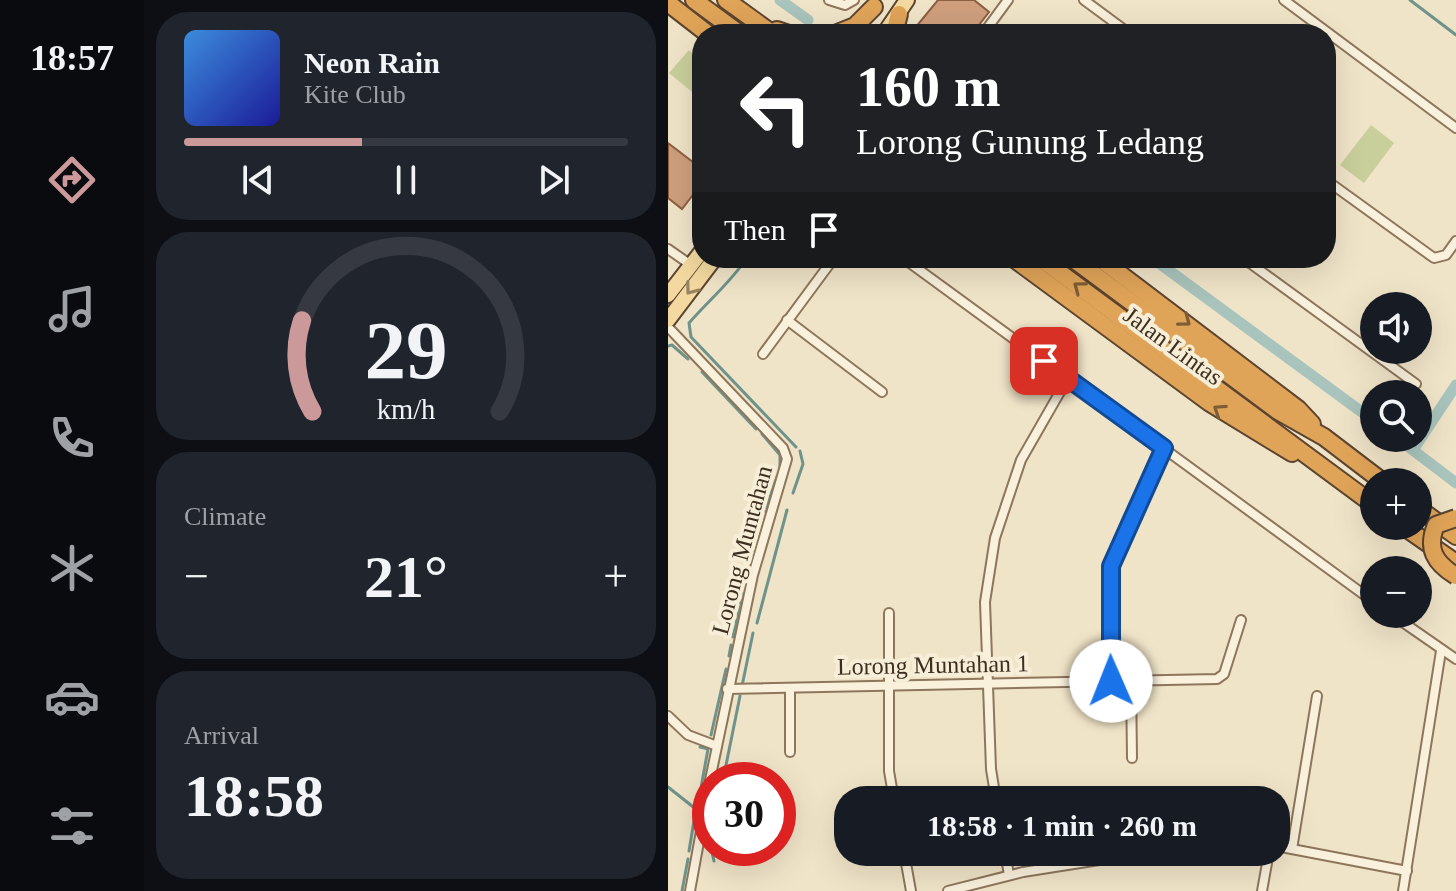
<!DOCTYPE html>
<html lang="en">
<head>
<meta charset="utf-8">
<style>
  body { margin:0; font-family:"Times New Roman",serif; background:#20242c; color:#f1f3f6; height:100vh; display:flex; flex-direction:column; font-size:30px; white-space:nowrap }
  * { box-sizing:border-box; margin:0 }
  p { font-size:26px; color:#9ea1a6 }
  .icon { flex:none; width:44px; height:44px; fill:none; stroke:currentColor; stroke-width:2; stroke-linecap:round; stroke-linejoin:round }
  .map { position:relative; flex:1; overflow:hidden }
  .side { display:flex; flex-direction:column; gap:12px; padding:12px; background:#0d0f14; width:524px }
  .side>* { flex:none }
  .banner { position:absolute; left:24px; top:24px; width:644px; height:244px; border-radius:32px; box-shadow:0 8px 32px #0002; background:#202124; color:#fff; overflow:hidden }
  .controls { position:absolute; left:692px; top:292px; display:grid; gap:16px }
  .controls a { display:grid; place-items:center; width:72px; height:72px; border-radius:50%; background:#171b24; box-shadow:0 8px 32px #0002; font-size:40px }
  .speed { position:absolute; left:24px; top:762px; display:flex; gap:16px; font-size:40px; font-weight:700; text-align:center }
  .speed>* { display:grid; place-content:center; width:104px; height:104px; border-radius:50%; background:#171b24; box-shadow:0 8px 32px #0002; line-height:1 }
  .speed .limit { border:12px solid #d22; background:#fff; color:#111 }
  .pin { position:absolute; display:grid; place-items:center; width:68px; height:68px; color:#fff; margin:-34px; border-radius:16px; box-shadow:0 4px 12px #0006 }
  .me { position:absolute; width:88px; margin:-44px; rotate:359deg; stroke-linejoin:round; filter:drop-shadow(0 0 6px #0008) }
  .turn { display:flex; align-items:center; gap:28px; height:168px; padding:0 32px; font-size:36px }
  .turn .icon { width:104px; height:104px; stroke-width:2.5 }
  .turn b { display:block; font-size:56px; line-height:68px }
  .then { display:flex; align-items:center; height:76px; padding:0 32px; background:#0003; gap:16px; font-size:30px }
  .big { font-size:60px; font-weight:600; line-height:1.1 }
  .side .card { flex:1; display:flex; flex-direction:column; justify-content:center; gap:12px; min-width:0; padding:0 28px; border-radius:32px; background:#20242c }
  .side .dial { align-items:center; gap:0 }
  .dial svg { height:208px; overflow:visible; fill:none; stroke:#363941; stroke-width:7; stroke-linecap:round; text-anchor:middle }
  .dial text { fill:#f1f3f6; stroke:none }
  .song { display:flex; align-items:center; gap:24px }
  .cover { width:96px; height:96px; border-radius:12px; background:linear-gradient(135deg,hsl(210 70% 55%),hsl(240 70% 35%)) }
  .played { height:8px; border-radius:4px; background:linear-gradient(90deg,#cc999b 40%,#363941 40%) }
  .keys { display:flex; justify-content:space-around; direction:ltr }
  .heat { display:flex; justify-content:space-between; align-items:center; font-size:44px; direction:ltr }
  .trip { position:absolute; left:166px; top:786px; width:456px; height:80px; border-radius:32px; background:#171b24; box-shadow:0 8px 32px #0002; font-weight:600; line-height:80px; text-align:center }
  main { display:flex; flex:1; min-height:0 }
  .menu { display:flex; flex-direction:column; width:144px; justify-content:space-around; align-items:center; background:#090b0e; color:#9ea1a6 }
  .menu .icon { width:56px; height:56px }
  .menu .current { color:#cc999b }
  .menu b { font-size:36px; color:#f1f3f6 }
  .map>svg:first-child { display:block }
  .green { fill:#c9cf9b }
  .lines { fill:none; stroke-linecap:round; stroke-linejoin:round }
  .stream { stroke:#6f938a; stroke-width:3 }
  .canal { stroke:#a9c4bc; stroke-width:11 }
  .building { fill:#cf9f7d; stroke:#8d5f41; stroke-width:2 }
  .street-casing { stroke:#8d765c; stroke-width:12 }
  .primary-casing { stroke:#5b4430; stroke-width:18 }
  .highway-casing { stroke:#5b4430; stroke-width:20 }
  .street { stroke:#faf1dc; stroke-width:8 }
  .primary { stroke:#f3d9a0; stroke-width:14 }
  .highway { stroke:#e0a458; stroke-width:16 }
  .highway-bridge-casing { stroke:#5b4430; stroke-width:20; stroke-linecap:butt }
  .highway-bridge { stroke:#e0a458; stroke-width:16 }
  .oneway { stroke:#7e5d36 }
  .oneway2 { stroke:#988460 }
  .route-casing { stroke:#114b97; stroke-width:20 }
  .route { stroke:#1a73e8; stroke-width:14 }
  .labels { text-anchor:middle; stroke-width:8; stroke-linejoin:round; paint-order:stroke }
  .street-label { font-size:24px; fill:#3d2e20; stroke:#f7eed8 }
</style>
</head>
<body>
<main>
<nav class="menu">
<b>18:57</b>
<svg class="icon current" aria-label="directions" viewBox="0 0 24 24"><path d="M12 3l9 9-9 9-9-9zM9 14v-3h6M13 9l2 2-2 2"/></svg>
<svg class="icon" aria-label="music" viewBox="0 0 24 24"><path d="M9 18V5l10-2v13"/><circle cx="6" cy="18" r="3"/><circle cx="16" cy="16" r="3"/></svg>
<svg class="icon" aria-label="phone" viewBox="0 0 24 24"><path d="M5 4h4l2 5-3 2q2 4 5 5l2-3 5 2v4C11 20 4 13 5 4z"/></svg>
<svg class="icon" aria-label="climate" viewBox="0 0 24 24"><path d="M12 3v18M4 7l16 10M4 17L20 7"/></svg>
<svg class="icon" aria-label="car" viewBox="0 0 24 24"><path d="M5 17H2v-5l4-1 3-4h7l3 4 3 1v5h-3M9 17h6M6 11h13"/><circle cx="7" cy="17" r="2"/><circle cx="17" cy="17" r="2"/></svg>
<svg class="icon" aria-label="filters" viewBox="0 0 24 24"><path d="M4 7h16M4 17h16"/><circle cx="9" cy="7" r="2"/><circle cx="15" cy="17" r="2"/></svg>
</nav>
<section class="side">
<div class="card">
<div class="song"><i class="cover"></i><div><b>Neon Rain</b><p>Kite Club</p></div></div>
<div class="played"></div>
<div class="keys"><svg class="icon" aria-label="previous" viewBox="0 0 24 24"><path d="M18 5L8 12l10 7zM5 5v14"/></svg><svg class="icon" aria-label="pause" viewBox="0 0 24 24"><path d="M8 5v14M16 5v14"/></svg><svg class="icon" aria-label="next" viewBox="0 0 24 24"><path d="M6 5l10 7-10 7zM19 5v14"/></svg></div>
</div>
<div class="card dial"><svg viewBox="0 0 100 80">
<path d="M14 69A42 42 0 1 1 86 69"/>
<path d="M14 69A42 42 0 0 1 10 34" stroke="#cc999b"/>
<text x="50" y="56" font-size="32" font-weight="700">29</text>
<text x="50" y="72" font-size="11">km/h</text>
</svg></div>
<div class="card"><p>Climate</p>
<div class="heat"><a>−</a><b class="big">21°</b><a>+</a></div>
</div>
<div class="card"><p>Arrival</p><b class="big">18:58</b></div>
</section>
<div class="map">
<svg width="788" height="891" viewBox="0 0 788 891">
  <rect width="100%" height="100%" fill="#f0e4c8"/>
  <g class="green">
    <path d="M21,50L34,62V100L1,73Z"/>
    <path d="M703,125L726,143L696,183L672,165Z"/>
  </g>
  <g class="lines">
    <g class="stream">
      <path d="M742,0L788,35"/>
      <path d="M79,258C61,284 42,299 21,323L23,337L128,447"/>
      <path d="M0,346L4,345L20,359"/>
      <path d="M34,372L88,429"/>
      <path d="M94,434L112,455V470"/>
      <path d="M125,493L135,464L132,451"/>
      <path d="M97,511L109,477"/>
      <path d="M79,569L88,536"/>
      <path d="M89,623L119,510"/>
      <path d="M65,637L77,578"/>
      <path d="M61,656L63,645"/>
      <path d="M74,686L85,633"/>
      <path d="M43,735L58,669"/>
      <path d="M55,780L72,696"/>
      <path d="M0,787L29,810L40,749L32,747"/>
      <path d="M43,848L46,861"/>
      <path d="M21,851L27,815"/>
      <path d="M14,891L20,859"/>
    </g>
    <g class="canal">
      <path d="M112,0L140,20"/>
      <path d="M484,258L706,421"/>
      <path d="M729,438L788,483"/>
      <path d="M745,450L788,385"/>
    </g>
  </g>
  <g class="building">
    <path d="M270,0H306L321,12L304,34H242Z"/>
    <path d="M0,143L34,169V183L14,209L0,198Z"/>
  </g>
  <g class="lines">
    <defs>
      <g id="street">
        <path d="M161,0L177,5L186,0"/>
        <path d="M416,0L462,34"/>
        <path d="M616,0L788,128"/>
        <path d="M315,34L340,0"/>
        <path d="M658,180L766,258L778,255L788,241"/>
        <path d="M0,249L23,265"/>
        <path d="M235,258L706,602"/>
        <path d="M575,258L748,384"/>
        <path d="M119,320L214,392"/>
        <path d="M0,327L115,448L119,459L85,575L42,780"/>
        <path d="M95,354L166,258"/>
        <path d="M221,613V771L226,800"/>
        <path d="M723,614L788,659"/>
        <path d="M443,681V566L496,448"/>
        <path d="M463,681L464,758"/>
        <path d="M122,688V752"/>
        <path d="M59,689L549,679L556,674L573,620"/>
        <path d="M0,716L20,735L49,746"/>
        <path d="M328,800L323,769L317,602L327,538L353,460L400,378"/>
        <path d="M608,846L739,871"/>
        <path d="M624,849L649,696"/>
        <path d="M236,852L243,891"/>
        <path d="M337,852L341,875"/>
        <path d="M22,891L42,782"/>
        <path d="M280,891L355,872L482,852"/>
        <path d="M594,891L601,852"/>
        <path d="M735,891L773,651"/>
      </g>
      <g id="primary">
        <path d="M216,34L239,0"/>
        <path d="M0,295L34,251"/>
        <path d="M0,320L47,258"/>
      </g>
      <g id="highway">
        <path d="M26,0L72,34"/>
        <path d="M58,0L105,34"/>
        <path d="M0,3L40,34"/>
        <path d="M109,30L121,34"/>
        <path d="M167,34L187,26L206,7"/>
        <path d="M226,34L231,14"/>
        <path d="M345,258L542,403L624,453"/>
        <path d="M372,258L706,505"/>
        <path d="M404,258L610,411L656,437L715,482"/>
        <path d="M431,258L630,409L644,424"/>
        <path d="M750,508L788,536"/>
        <path d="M735,526L788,563"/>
      </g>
    </defs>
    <use href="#street" class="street-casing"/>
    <use href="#primary" class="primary-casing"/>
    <use href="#highway" class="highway-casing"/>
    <use href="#street" class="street"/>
    <use href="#primary" class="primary"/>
    <use href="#highway" class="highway"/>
    <defs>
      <path id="highway-bridge" d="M788,518L768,525C758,549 767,563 788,576"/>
    </defs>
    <use href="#highway-bridge" class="highway-bridge-casing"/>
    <use href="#highway-bridge" class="highway-bridge"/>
  </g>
  <defs><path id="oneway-chevron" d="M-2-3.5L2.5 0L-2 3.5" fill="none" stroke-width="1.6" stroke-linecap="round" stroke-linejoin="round" transform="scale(2)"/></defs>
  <g class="oneway">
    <use href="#oneway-chevron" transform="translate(411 287) rotate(-143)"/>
    <use href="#oneway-chevron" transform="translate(517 321) rotate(37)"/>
    <use href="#oneway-chevron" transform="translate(551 410) rotate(-147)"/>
  </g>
  <use class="oneway2" href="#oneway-chevron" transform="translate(23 289) rotate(127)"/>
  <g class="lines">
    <defs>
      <path id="route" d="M376,361L496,448L443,566V681"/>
    </defs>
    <use href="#route" class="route-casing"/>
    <use href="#route" class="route"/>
  </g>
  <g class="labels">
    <g class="street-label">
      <text transform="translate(505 346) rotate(36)" y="8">Jalan Lintas</text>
      <text transform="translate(74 550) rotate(-75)" y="8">Lorong Muntahan</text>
      <text transform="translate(265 665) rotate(-1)" y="8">Lorong Muntahan 1</text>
    </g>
  </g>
</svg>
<div class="controls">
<a><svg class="icon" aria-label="sound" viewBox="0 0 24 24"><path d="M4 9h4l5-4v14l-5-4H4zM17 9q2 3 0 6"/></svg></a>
<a><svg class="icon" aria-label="search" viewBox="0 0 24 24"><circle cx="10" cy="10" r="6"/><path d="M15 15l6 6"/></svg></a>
<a>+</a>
<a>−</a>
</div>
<div class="speed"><div class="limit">30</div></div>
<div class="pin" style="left:376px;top:361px;background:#d93025"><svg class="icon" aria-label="arrive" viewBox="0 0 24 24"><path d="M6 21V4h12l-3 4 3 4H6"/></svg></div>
<svg class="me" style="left:443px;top:681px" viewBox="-20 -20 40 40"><circle r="19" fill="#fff"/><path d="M0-13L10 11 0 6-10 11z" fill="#1a73e8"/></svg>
<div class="trip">18:58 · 1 min · 260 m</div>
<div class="banner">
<div class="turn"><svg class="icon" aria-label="left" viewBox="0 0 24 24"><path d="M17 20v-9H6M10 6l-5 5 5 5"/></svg><div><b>160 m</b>Lorong Gunung Ledang</div></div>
<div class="then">Then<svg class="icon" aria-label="arrive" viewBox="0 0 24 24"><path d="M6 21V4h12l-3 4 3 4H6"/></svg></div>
</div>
</div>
</main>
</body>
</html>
